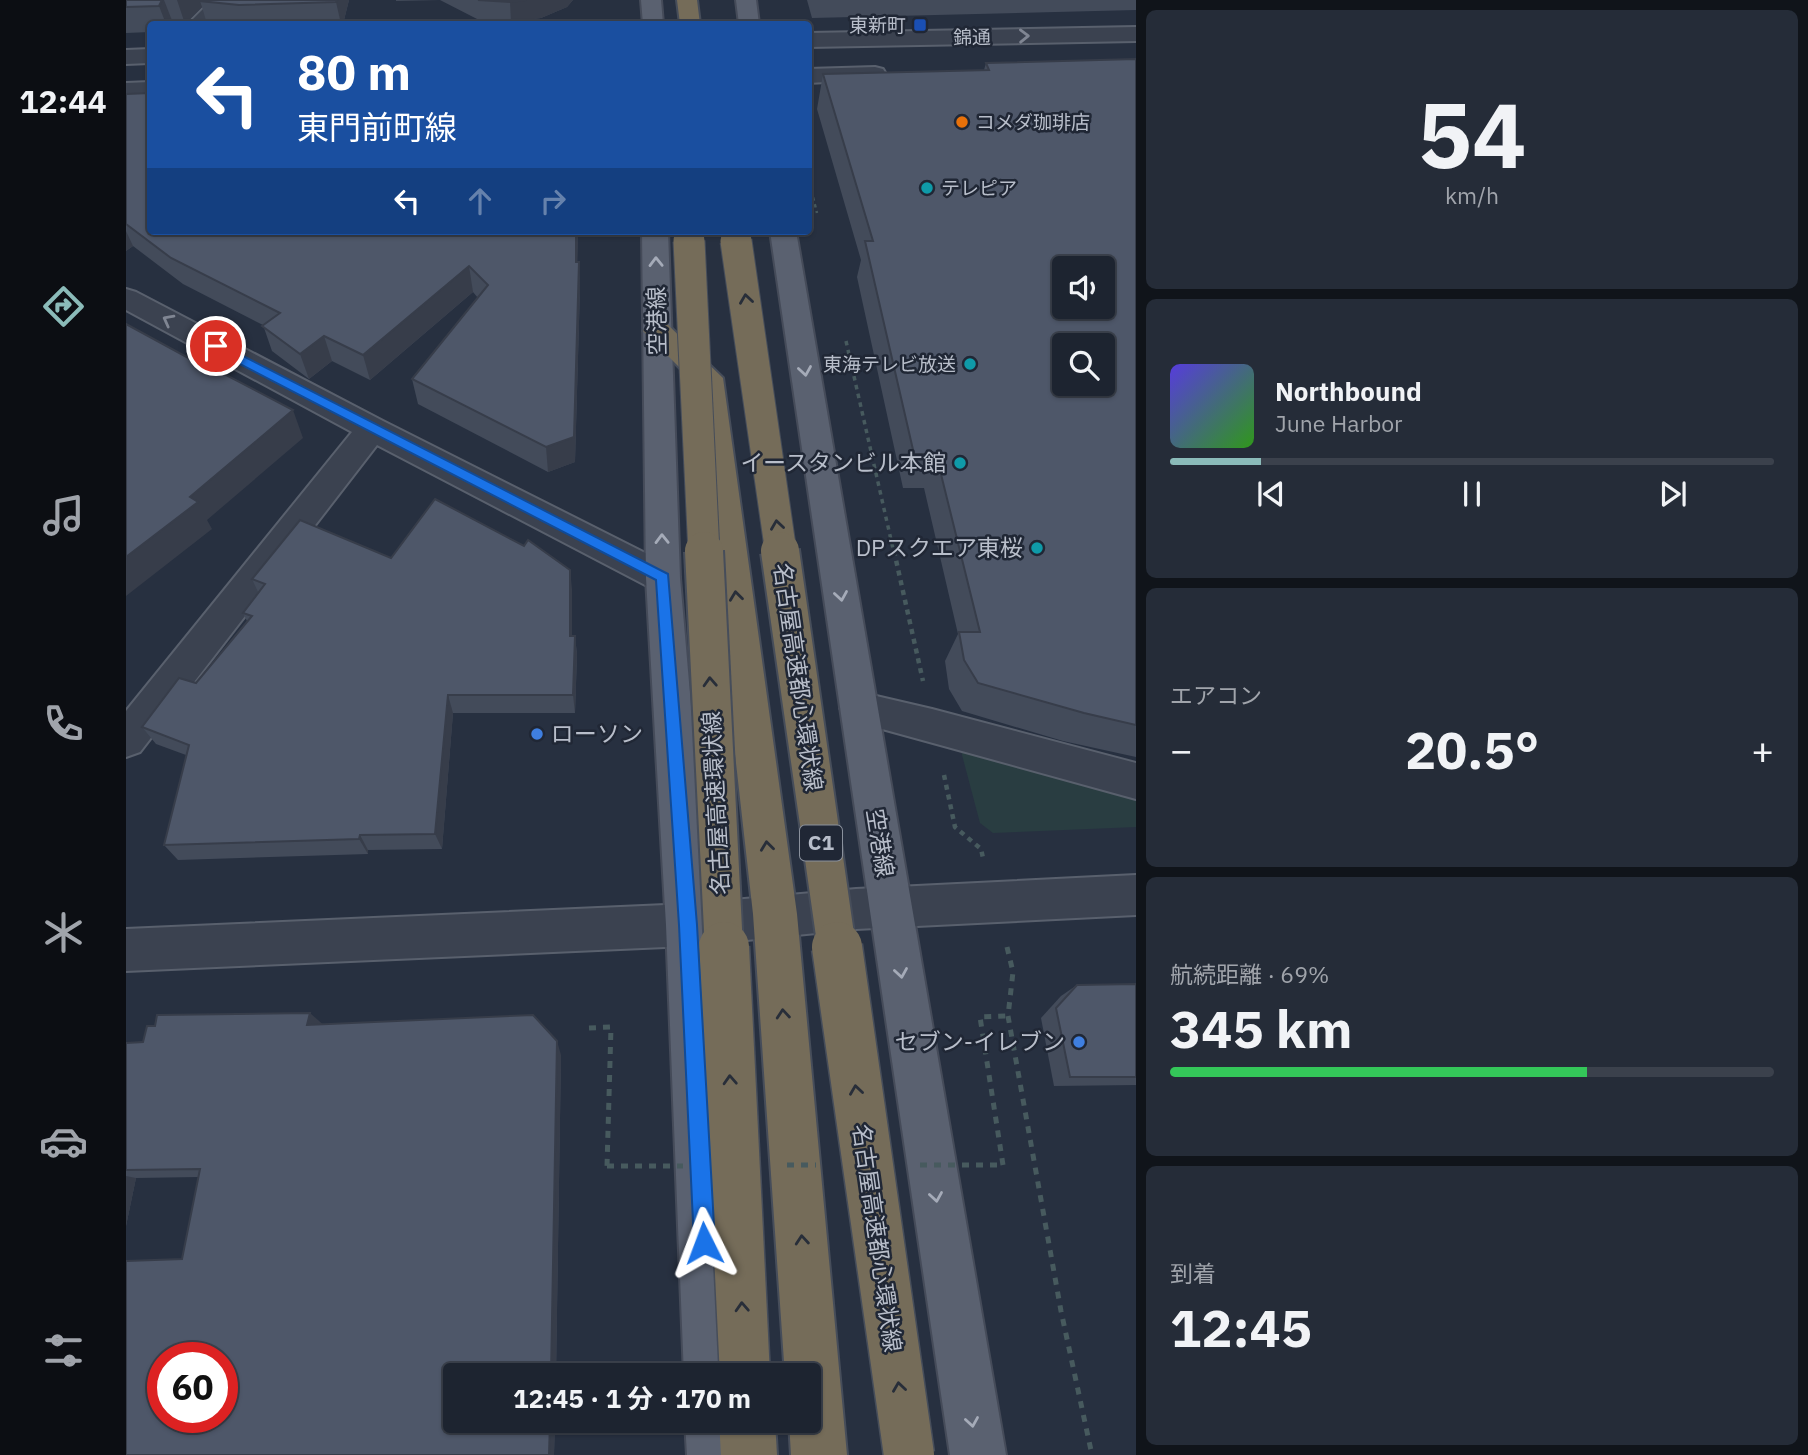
<!DOCTYPE html>
<html lang="ja">
<head>
<meta charset="utf-8">
<style>
  body { margin:0; font-family:"IBM Plex Sans","Noto Sans JP",sans-serif; background:#252c38; color:#f1f3f6; height:100vh; display:flex; flex-direction:column; font-size:26px; white-space:nowrap }
  * { box-sizing:border-box; margin:0 }
  p { font-size:23px; color:#a0a4ab }
  .icon { flex:none; width:38px; height:38px; fill:none; stroke:currentColor; stroke-width:2; stroke-linecap:round; stroke-linejoin:round }
  .map { position:relative; flex:1; overflow:hidden }
  .drawer { display:flex; flex-direction:column; gap:10px; padding:10px; background:#10141a; width:672px }
  .drawer>* { flex:none }
  .banner { position:absolute; left:21px; top:21px; width:665px; height:214px; border-radius:7px; box-shadow:0 2px 5px #0004,0 0 0 2px #3b414c; background:#1a4fa0; color:#fff; overflow:hidden }
  .controls { position:absolute; left:926px; top:256px; display:grid; gap:14px }
  .controls a { display:grid; place-items:center; width:63px; height:63px; border-radius:7px; background:#1d2430; box-shadow:0 2px 5px #0004,0 0 0 2px #3b414c; font-size:35px }
  .speed { position:absolute; left:21px; top:1342px; display:flex; gap:14px; font-size:35px; font-weight:700; text-align:center }
  .speed>* { display:grid; place-content:center; width:91px; height:91px; border-radius:50%; background:#1d2430; box-shadow:0 2px 5px #0004,0 0 0 2px #3b414c; line-height:1 }
  .speed .limit { border:10px solid #d22; background:#fff; color:#111 }
  .pin { position:absolute; display:grid; place-items:center; width:60px; height:60px; color:#fff; margin:-30px; border:4px solid #fff; border-radius:50%; box-shadow:0 2px 7px #0007 }
  .me { position:absolute; width:77px; margin:-38px; rotate:357deg; stroke-linejoin:round; filter:drop-shadow(0 0 5px #0008) }
  .turn { display:flex; align-items:center; gap:24px; height:147px; padding:0 35px; font-size:32px }
  .turn .icon { width:91px; height:91px; stroke-width:2.5 }
  .turn b { display:block; font-size:49px; line-height:60px }
  .lanes { display:flex; align-items:center; height:66px; padding:0 35px; background:#0003; justify-content:center; gap:35px; direction:ltr }
  .lanes .off { opacity:.35 }
  .big { font-size:52px; font-weight:700; line-height:1.1 }
  .drawer .widget { flex:1; display:flex; flex-direction:column; justify-content:center; gap:10px; min-width:0; padding:0 24px; border-radius:10px; background:#252c38 }
  .drawer .dial { align-items:center; gap:0 }
  .dial b { font-size:91px; line-height:1 }
  .song { display:flex; align-items:center; gap:21px }
  .cover { width:84px; height:84px; border-radius:10px; background:linear-gradient(135deg,hsl(250 70% 55%),hsl(110 70% 35%)) }
  .played { height:7px; border-radius:4px; background:linear-gradient(90deg,#8bbbb9 15%,#3b414c 15%) }
  .keys { display:flex; justify-content:space-around; direction:ltr }
  .heat { display:flex; justify-content:space-between; align-items:center; font-size:38px; direction:ltr }
  .charge { height:10px; border-radius:5px; background:linear-gradient(90deg,#34c759 69%,#3b414c 0) }
  .trip { position:absolute; left:317px; top:1363px; width:378px; height:70px; border-radius:7px; background:#1d2430; box-shadow:0 2px 5px #0004,0 0 0 2px #3b414c; font-weight:700; line-height:70px; text-align:center }
  main { display:flex; flex:1; min-height:0 }
  .tabs { display:flex; flex-direction:column; width:126px; justify-content:space-around; align-items:center; background:#0c0e13; color:#a0a4ab }
  .tabs .icon { width:49px; height:49px }
  .tabs .active { color:#8bbbb9 }
  .tabs b { font-size:32px; color:#f1f3f6 }
  .map>svg:first-child { display:block }
  .green { fill:#293d41 }
  .lines { fill:none; stroke-linecap:round; stroke-linejoin:round }
  .minor-casing { stroke:#59606d; stroke-width:4 }
  .major-casing { stroke:#454b59; stroke-width:4 }
  .highway-casing { stroke:#464d5a; stroke-width:4 }
  .path-far3 { stroke:#475a5e; stroke-width:2.5; stroke-dasharray:3.5 3.5; stroke-linecap:butt }
  .path-far2 { stroke:#475a5e; stroke-width:3.5; stroke-dasharray:4.5 4.5; stroke-linecap:butt }
  .path-far1 { stroke:#475a5e; stroke-width:4.5; stroke-dasharray:5 5; stroke-linecap:butt }
  .path { stroke:#475a5e; stroke-width:5; stroke-dasharray:7 7; stroke-linecap:butt }
  .minor { fill:#3b4250; fill-rule:evenodd }
  .major { fill:#5a6170; fill-rule:evenodd }
  .highway { fill:#756c59; fill-rule:evenodd }
  .highway-bridge-far3-casing { stroke:#464d5a; stroke-width:25; stroke-linecap:butt }
  .highway-bridge-far2-casing { stroke:#464d5a; stroke-width:33; stroke-linecap:butt }
  .highway-bridge-far1-casing { stroke:#464d5a; stroke-width:42; stroke-linecap:butt }
  .highway-bridge-casing { stroke:#464d5a; stroke-width:53; stroke-linecap:butt }
  .path-bridge { stroke:#475a5e; stroke-width:5; stroke-dasharray:7 7; stroke-linecap:butt }
  .highway-bridge-far3 { stroke:#756c59; stroke-width:24 }
  .highway-bridge-far2 { stroke:#756c59; stroke-width:31 }
  .highway-bridge-far1 { stroke:#756c59; stroke-width:38 }
  .highway-bridge { stroke:#756c59; stroke-width:50 }
  .wall { fill:#434b5a }
  .shaded-wall { fill:#373d4a }
  .building { fill:#4e5769; stroke:#373d4a; stroke-width:2; fill-rule:evenodd }
  .oneway { stroke:#808693 }
  .oneway2 { stroke:#a5abb8 }
  .oneway3 { stroke:#282e39 }
  .route { fill:#1a73e8; stroke:#114b97; stroke-width:2 }
  .transit-dot { fill:#1a4fb4; stroke:#202735; stroke-width:2.5 }
  .food-dot { fill:#e8710a; stroke:#202735; stroke-width:2.5 }
  .culture-dot { fill:#0f9aa8; stroke:#202735; stroke-width:2.5 }
  .shop-dot { fill:#3f7fe0; stroke:#202735; stroke-width:2.5 }
  .labels { text-anchor:middle; stroke-width:5; stroke-linejoin:round; paint-order:stroke }
  .far-poi-label { font-size:19px; fill:#b8beca; stroke:#202735; text-anchor:end }
  .far-street-label { font-size:19px; fill:#b8beca; stroke:#202735 }
  .shield { fill:#202735; stroke:#8a919d; stroke-width:2 }
  .shield-label { font-size:21px; font-weight:bold; fill:#b8beca }
  .street-label { font-size:23px; fill:#b8beca; stroke:#202735 }
  .poi-label { font-size:23px; fill:#b8beca; stroke:#202735; text-anchor:end }
</style>
</head>
<body>
<main>
<nav class="tabs">
<b>12:44</b>
<svg class="icon active" aria-label="directions" viewBox="0 0 24 24"><path d="M12 3l9 9-9 9-9-9zM9 14v-3h6M13 9l2 2-2 2"/></svg>
<svg class="icon" aria-label="music" viewBox="0 0 24 24"><path d="M9 18V5l10-2v13"/><circle cx="6" cy="18" r="3"/><circle cx="16" cy="16" r="3"/></svg>
<svg class="icon" aria-label="phone" viewBox="0 0 24 24"><path d="M5 4h4l2 5-3 2q2 4 5 5l2-3 5 2v4C11 20 4 13 5 4z"/></svg>
<svg class="icon" aria-label="climate" viewBox="0 0 24 24"><path d="M12 3v18M4 7l16 10M4 17L20 7"/></svg>
<svg class="icon" aria-label="car" viewBox="0 0 24 24"><path d="M5 17H2v-5l4-1 3-4h7l3 4 3 1v5h-3M9 17h6M6 11h13"/><circle cx="7" cy="17" r="2"/><circle cx="17" cy="17" r="2"/></svg>
<svg class="icon" aria-label="filters" viewBox="0 0 24 24"><path d="M4 7h16M4 17h16"/><circle cx="9" cy="7" r="2"/><circle cx="15" cy="17" r="2"/></svg>
</nav>
<div class="map">
<svg width="1010" height="1455" viewBox="0 0 1010 1455">
  <rect width="100%" height="100%" fill="#273040"/>
  <path class="green" d="M835,751L1010,799V827L867,833L854,823Z"/>
  <g class="lines">
    <defs>
      <g id="minor">
        <path d="M86,0H108L84,24H62Z"/>
        <path d="M1010,27V41L682,47V33Z"/>
        <path d="M24,49V63L0,64V50Z"/>
        <path d="M749,67L757,69L760,74L757,79L682,83V69Z"/>
        <path d="M24,82V96L0,97V83Z"/>
        <path d="M0,289L10,292L257,421L549,568L554,578L549,588L537,592L525,588L251,445L14,752L0,757V711L226,432L0,310Z"/>
        <path d="M733,692L806,709L1010,763V799L720,719L714,708L720,697Z"/>
        <path d="M1010,875V915L730,929L562,946L0,971V929L562,904L730,889Z"/>
      </g>
      <g id="major">
        <path d="M515,0H535L537,24H517Z"/>
        <path d="M610,0H630L633,24H613Z"/>
        <path d="M516,231H542L554,578L584,925L612,1376H558L540,925L520,578Z"/>
        <path d="M644,231H670L880,1455H824Z"/>
        <path d="M559,1421H615L617,1455H561Z"/>
      </g>
      <g id="highway">
        <path d="M551,0H571L574,24H554Z"/>
        <path d="M531,322L541,324L597,378L671,914L721,1455H665L663,1421H682V1376H659L627,914L567,381L517,331L521,324Z"/>
        <path d="M593,1421H649L651,1455H595Z"/>
      </g>
    </defs>
    <use href="#minor" class="minor-casing"/>
    <use href="#major" class="major-casing"/>
    <use href="#highway" class="highway-casing"/>
    <path class="path-far3" d="M682,177L691,213"/>
    <path class="path-far2" d="M720,341L768,553"/>
    <g class="path-far1">
      <path d="M768,551L797,681"/>
      <path d="M818,775L829,827L855,849L857,858"/>
    </g>
    <g class="path">
      <path d="M881,947L887,972L882,1016L935,1311L966,1455"/>
      <path d="M463,1028L485,1027L481,1166"/>
      <path d="M877,1165L854,1017L882,1016"/>
    </g>
    <use href="#minor" class="minor"/>
    <use href="#major" class="major"/>
    <use href="#highway" class="highway"/>
    <defs>
      <g id="highway-bridge-far3">
        <path d="M562,231L563,243"/>
        <path d="M609,231L611,243"/>
      </g>
      <g id="highway-bridge-far2">
        <path d="M563,241L578,553"/>
        <path d="M610,241L655,553"/>
      </g>
      <g id="highway-bridge-far1">
        <path d="M578,551L598,949"/>
        <path d="M654,551L711,949"/>
      </g>
      <g id="highway-bridge">
        <path d="M598,947L619,1376"/>
        <path d="M711,947L783,1455"/>
      </g>
    </defs>
    <use href="#highway-bridge-far3" class="highway-bridge-far3-casing"/>
    <use href="#highway-bridge-far2" class="highway-bridge-far2-casing"/>
    <use href="#highway-bridge-far1" class="highway-bridge-far1-casing"/>
    <use href="#highway-bridge" class="highway-bridge-casing"/>
    <g class="path-bridge">
      <path d="M661,1165H690"/>
      <path d="M794,1165H877"/>
      <path d="M481,1166H557"/>
    </g>
    <use href="#highway-bridge-far3" class="highway-bridge-far3"/>
    <use href="#highway-bridge-far2" class="highway-bridge-far2"/>
    <use href="#highway-bridge-far1" class="highway-bridge-far1"/>
    <use href="#highway-bridge" class="highway-bridge"/>
  </g>
  <g class="wall">
    <path d="M0,0H223L217,24H81L76,7L59,24L47,23L46,24H24V32L0,33Z"/>
    <path d="M270,0H447L441,7L415,18L385,22L353,20L314,0L270,1Z"/>
    <path d="M681,0H1010V10L686,18Z"/>
    <path d="M1010,59V757L937,741L836,711L823,689L819,661L832,634L798,488H777L731,277L735,260L691,109L697,74L858,70L860,63Z"/>
    <path d="M0,94L24,231H452L451,262H453L454,288L449,462L422,472L292,404L286,379L352,298L347,292L244,380L206,361L183,379L146,351L137,325L57,284L7,246L0,251Z"/>
    <path d="M265,558L446,589V636H449L451,655L449,713H327L316,849L242,850V854L52,860L38,845L60,755L30,744L16,727L70,683L121,621L117,613L132,592L126,579Z"/>
    <path d="M1010,984V1085L928,1086L915,1018L935,996L951,985Z"/>
    <path d="M197,1025L435,1055L430,1376H329V1421H429L428,1455H0L56,1259L73,1177L10,1178L0,1226V1043Z"/>
  </g>
  <g class="shaded-wall">
    <path d="M36,0H38L47,23L46,24H40L33,6Z"/>
    <path d="M51,0H82L74,1L76,7L59,24Z"/>
    <path d="M211,0H223L217,24H215L210,2Z"/>
    <path d="M400,0H447L441,7L415,18L385,22L384,2Z"/>
    <path d="M0,231L7,246L0,251Z"/>
    <path d="M450,231H452L451,288L450,262Z"/>
    <path d="M453,262L454,288L449,462L422,472L420,447Z"/>
    <path d="M343,266L347,292L244,380L237,355Z"/>
    <path d="M198,336L206,361L183,379L174,354Z"/>
    <path d="M167,410L177,438L81,520L86,529L0,596V557L64,497Z"/>
    <path d="M444,570L446,589V655L444,636Z"/>
    <path d="M449,636L451,655L449,713L447,695Z"/>
    <path d="M322,695L327,713L316,849L309,834Z"/>
    <path d="M234,835L242,850V854L233,839Z"/>
    <path d="M184,1013L201,1028L181,1025Z"/>
    <path d="M431,1041L435,1055L430,1376H425Z"/>
    <path d="M0,1176L10,1178L0,1226Z"/>
    <path d="M424,1421H429L428,1455H423Z"/>
  </g>
  <g class="building">
    <path d="M0,0H36L33,6L0,7Z"/>
    <path d="M74,0H211L210,2L113,5L74,1Z"/>
    <path d="M352,0H400L384,2Z"/>
    <path d="M1010,59V725L958,713L852,683L838,660L833,632H854L810,454H788L739,241H747L697,74L863,70L860,63ZM938,268H976V306H938ZM938,345H976V383H938Z"/>
    <path d="M24,93V231H450V262H453L448,437L420,447L286,379L362,285L343,266L237,355L198,336L174,354L136,326L154,313L45,258L0,224V94Z"/>
    <path d="M0,324L77,366L79,364L167,410L64,497L72,502L0,557Z"/>
    <path d="M309,499L398,546L402,540L444,570V636H449L447,695H322L309,834L234,835L233,839L38,845L63,745L16,727L53,678L70,683L126,616L117,613L139,584L126,579L174,520L265,558Z"/>
    <path d="M1010,984V1077H944L930,1008L951,985Z"/>
    <path d="M184,1013L181,1025L407,1015L431,1041L425,1376H329V1421H424L423,1455H0V1261L56,1259L74,1169L0,1170V1043L17,1042L21,1026H29L31,1015ZM37,1358H96V1418H37Z"/>
  </g>
  <defs><path id="oneway-chevron" d="M-2-3.5L2.5 0L-2 3.5" fill="none" stroke-width="1.6" stroke-linecap="round" stroke-linejoin="round" transform="scale(1.75)"/></defs>
  <g class="oneway">
    <use href="#oneway-chevron" transform="translate(898 36) rotate(-1)"/>
    <use href="#oneway-chevron" transform="translate(42 320) rotate(-152)"/>
  </g>
  <g class="oneway2">
    <use href="#oneway-chevron" transform="translate(530 262) rotate(-91)"/>
    <use href="#oneway-chevron" transform="translate(679 371) rotate(81)"/>
    <use href="#oneway-chevron" transform="translate(536 539) rotate(-91)"/>
    <use href="#oneway-chevron" transform="translate(715 596) rotate(81)"/>
    <use href="#oneway-chevron" transform="translate(775 973) rotate(81)"/>
    <use href="#oneway-chevron" transform="translate(810 1197) rotate(81)"/>
    <use href="#oneway-chevron" transform="translate(846 1422) rotate(81)"/>
  </g>
  <g class="oneway3">
    <use href="#oneway-chevron" transform="translate(620 299) rotate(-98)"/>
    <use href="#oneway-chevron" transform="translate(651 525) rotate(-98)"/>
    <use href="#oneway-chevron" transform="translate(610 596) rotate(-97)"/>
    <use href="#oneway-chevron" transform="translate(584 682) rotate(-93)"/>
    <use href="#oneway-chevron" transform="translate(641 846) rotate(-97)"/>
    <use href="#oneway-chevron" transform="translate(657 1014) rotate(-95)"/>
    <use href="#oneway-chevron" transform="translate(604 1080) rotate(-93)"/>
    <use href="#oneway-chevron" transform="translate(730 1090) rotate(-98)"/>
    <use href="#oneway-chevron" transform="translate(676 1240) rotate(-95)"/>
    <use href="#oneway-chevron" transform="translate(616 1307) rotate(-93)"/>
    <use href="#oneway-chevron" transform="translate(773 1387) rotate(-98)"/>
  </g>
  <path class="route" d="M90,342L542,574L571,925L589,1243L586,1250L578,1253L571,1250L568,1243L553,925L530,580L85,349V343Z"/>
  <rect class="transit-dot" x="787" y="18" width="14" height="14" rx="3.5"/>
  <circle class="food-dot" cx="836" cy="122" r="7"/>
  <g class="culture-dot">
    <circle cx="801" cy="188" r="7"/>
    <circle cx="844" cy="364" r="7"/>
    <circle cx="834" cy="463" r="7"/>
    <circle cx="911" cy="548" r="7"/>
  </g>
  <g class="shop-dot">
    <circle cx="411" cy="734" r="7"/>
    <circle cx="953" cy="1042" r="7"/>
  </g>
  <g class="labels">
    <g class="far-poi-label">
      <text x="780" y="32">東新町</text>
      <text x="850" y="129" text-anchor="start">コメダ珈琲店</text>
      <text x="815" y="195" text-anchor="start">テレピア</text>
      <text x="830" y="371">東海テレビ放送</text>
    </g>
    <g class="far-street-label">
      <text transform="translate(846 37) rotate(-1)" y="7">錦通</text>
    </g>
    <rect class="shield" x="674" y="825.5" width="42" height="35" rx="5"/>
    <g class="shield-label">
      <text x="695" y="850">C1</text>
    </g>
    <g class="street-label">
      <text transform="translate(531 321) rotate(-91)" y="8">空港線</text>
      <text transform="translate(672 677) rotate(82)" y="8">名古屋高速都心環状線</text>
      <text transform="translate(590 803) rotate(-93)" y="8">名古屋高速環状線</text>
      <text transform="translate(754 843) rotate(81)" y="8">空港線</text>
      <text transform="translate(751 1238) rotate(82)" y="8">名古屋高速都心環状線</text>
    </g>
    <g class="poi-label">
      <text x="820" y="471">イースタンビル本館</text>
      <text x="897" y="556">DPスクエア東桜</text>
      <text x="425" y="742" text-anchor="start">ローソン</text>
      <text x="939" y="1050">セブン-イレブン</text>
    </g>
  </g>
</svg>
<div class="controls">
<a><svg class="icon" aria-label="sound" viewBox="0 0 24 24"><path d="M4 9h4l5-4v14l-5-4H4zM17 9q2 3 0 6"/></svg></a>
<a><svg class="icon" aria-label="search" viewBox="0 0 24 24"><circle cx="10" cy="10" r="6"/><path d="M15 15l6 6"/></svg></a>
</div>
<div class="speed"><div class="limit">60</div></div>
<div class="pin" style="left:90px;top:346px;background:#d93025"><svg class="icon" aria-label="arrive" viewBox="0 0 24 24"><path d="M6 21V4h12l-3 4 3 4H6"/></svg></div>
<svg class="me" style="left:578px;top:1243px" viewBox="-20 -20 40 40"><path d="M0-17L14 15 0 8-14 15z" fill="#1a73e8" stroke="#fff" stroke-width="4"/></svg>
<div class="trip">12:45 · 1 分 · 170 m</div>
<div class="banner">
<div class="turn"><svg class="icon" aria-label="left" viewBox="0 0 24 24"><path d="M17 20v-9H6M10 6l-5 5 5 5"/></svg><div><b>80 m</b>東門前町線</div></div>
<div class="lanes"><svg class="icon" aria-label="left" viewBox="0 0 24 24"><path d="M17 20v-9H6M10 6l-5 5 5 5"/></svg><svg class="icon off" aria-label="ahead" viewBox="0 0 24 24"><path d="M12 20V5M6 11l6-6 6 6"/></svg><svg class="icon off" aria-label="right" viewBox="0 0 24 24"><path d="M7 20v-9h11M14 6l5 5-5 5"/></svg></div>
</div>
</div>
<section class="drawer">
<div class="widget dial"><b>54</b><p>km/h</p></div>
<div class="widget">
<div class="song"><i class="cover"></i><div><b>Northbound</b><p>June Harbor</p></div></div>
<div class="played"></div>
<div class="keys"><svg class="icon" aria-label="previous" viewBox="0 0 24 24"><path d="M18 5L8 12l10 7zM5 5v14"/></svg><svg class="icon" aria-label="pause" viewBox="0 0 24 24"><path d="M8 5v14M16 5v14"/></svg><svg class="icon" aria-label="next" viewBox="0 0 24 24"><path d="M6 5l10 7-10 7zM19 5v14"/></svg></div>
</div>
<div class="widget"><p>エアコン</p>
<div class="heat"><a>−</a><b class="big">20.5°</b><a>+</a></div>
</div>
<div class="widget"><p>航続距離 · 69%</p><b class="big">345 km</b><div class="charge"></div></div>
<div class="widget"><p>到着</p><b class="big">12:45</b></div>
</section>
</main>
</body>
</html>
